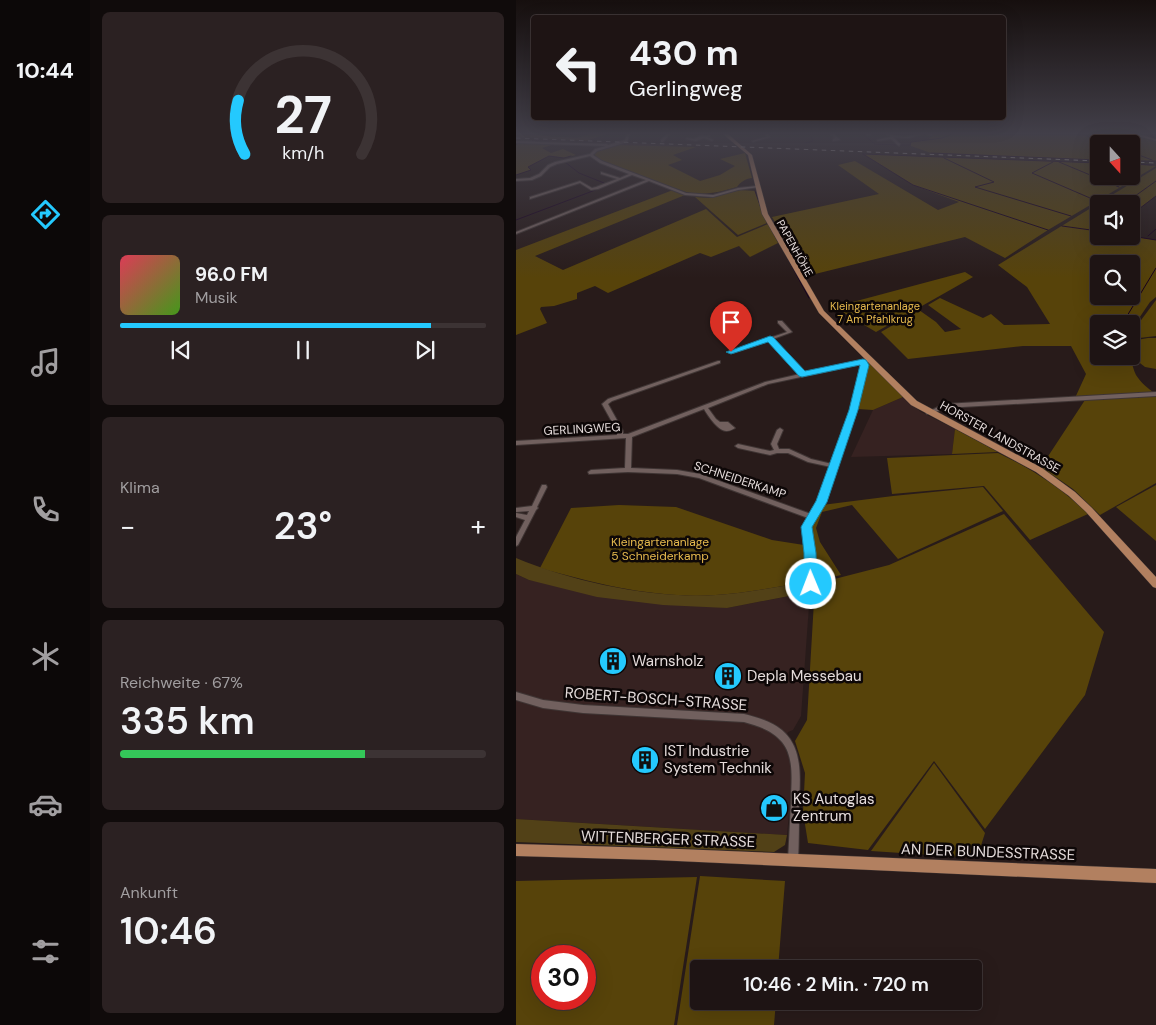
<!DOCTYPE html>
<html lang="de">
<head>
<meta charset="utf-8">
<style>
  body { margin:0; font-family:"DM Sans",sans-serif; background:#2b2122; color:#f1f3f6; height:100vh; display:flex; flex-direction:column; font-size:19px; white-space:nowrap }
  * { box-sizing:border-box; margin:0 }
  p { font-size:16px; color:#a19ea0 }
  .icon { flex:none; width:28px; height:28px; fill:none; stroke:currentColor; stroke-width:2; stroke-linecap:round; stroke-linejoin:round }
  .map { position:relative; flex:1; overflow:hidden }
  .sheet { display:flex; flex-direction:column; gap:12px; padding:12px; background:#100b0b; width:426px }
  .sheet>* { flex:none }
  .hud { position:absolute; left:15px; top:15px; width:475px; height:105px; border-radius:5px; box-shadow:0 5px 20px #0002,0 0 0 1px #3c3334; background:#1e1414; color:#f1f3f6; overflow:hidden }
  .needle { width:32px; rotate:159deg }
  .tools { position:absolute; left:574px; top:135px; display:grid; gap:10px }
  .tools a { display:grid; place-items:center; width:50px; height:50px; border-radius:5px; background:#1e1414; box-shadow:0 5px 20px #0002,0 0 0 1px #3c3334; font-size:25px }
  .speed { position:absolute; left:15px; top:945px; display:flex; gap:10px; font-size:25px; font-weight:700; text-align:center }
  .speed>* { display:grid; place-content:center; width:65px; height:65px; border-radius:50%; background:#1e1414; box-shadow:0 5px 20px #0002,0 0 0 1px #3c3334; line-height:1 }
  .speed .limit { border:8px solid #d22; background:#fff; color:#111 }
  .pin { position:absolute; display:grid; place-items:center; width:42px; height:42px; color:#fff; margin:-51px -21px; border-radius:50% 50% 50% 0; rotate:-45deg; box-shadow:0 0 5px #0007 }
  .pin .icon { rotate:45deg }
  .me { position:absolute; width:55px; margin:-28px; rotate:359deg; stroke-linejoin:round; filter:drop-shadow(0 0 4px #0008) }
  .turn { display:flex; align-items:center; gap:18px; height:105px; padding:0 15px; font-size:22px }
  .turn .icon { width:65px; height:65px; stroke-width:2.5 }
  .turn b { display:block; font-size:35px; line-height:42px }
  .big { font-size:38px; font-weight:600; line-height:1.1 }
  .sheet .tile { flex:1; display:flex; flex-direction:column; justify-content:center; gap:8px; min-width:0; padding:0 18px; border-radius:8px; background:#2b2122 }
  .sheet .dial { align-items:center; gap:0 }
  .dial svg { height:130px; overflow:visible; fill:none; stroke:#3c3334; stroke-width:7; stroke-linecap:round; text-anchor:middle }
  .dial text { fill:#f1f3f6; stroke:none }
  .song { display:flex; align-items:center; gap:15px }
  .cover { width:60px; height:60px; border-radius:8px; background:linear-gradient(135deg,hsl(350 70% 55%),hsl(100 70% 35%)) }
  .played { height:5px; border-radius:2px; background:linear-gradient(90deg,#24c9fe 85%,#3c3334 85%) }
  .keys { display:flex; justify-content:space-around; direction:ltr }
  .heat { display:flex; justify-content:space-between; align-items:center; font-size:28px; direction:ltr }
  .charge { height:8px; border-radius:4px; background:linear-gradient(90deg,#34c759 67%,#3c3334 0) }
  .trip { position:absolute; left:174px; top:960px; width:292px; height:50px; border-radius:5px; background:#1e1414; box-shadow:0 5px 20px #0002,0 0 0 1px #3c3334; font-weight:600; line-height:50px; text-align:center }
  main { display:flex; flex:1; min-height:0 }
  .tabs { display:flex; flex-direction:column; width:90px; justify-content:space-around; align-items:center; background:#0c0808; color:#a19ea0 }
  .tabs .icon { width:35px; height:35px }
  .tabs .on { color:#24c9fe }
  .tabs b { font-size:22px; color:#f1f3f6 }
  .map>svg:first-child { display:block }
  .built { fill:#362221 }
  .green { fill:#57430a; fill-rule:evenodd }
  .forest { fill:#524117 }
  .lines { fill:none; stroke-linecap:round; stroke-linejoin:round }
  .stream { stroke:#18001e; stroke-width:1 }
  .minor-casing { stroke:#3f3534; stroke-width:2 }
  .major-casing { stroke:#3f3534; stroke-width:1 }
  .minor { fill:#71605e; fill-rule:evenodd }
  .major { fill:#b28060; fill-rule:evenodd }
  .rail { stroke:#d1c8c7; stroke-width:1; stroke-dasharray:4.5 4.5; stroke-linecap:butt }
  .route { fill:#24c9fe; stroke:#1783a5 }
  .labels { text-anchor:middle; stroke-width:5; stroke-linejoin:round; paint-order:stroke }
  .far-street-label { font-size:11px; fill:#e5dcdb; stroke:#0d0707 }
  .far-park-label { font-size:11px; fill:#e6ba4e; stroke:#0d0707 }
  .street-label { font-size:12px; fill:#e5dcdb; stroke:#0d0707 }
  .park-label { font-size:12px; fill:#e6ba4e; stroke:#0d0707 }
  .near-poi-label { font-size:15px; fill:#e5dcdb; stroke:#0d0707; text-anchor:start }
  .near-street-label { font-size:15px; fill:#e5dcdb; stroke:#0d0707 }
</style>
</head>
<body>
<main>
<nav class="tabs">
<b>10:44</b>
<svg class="icon on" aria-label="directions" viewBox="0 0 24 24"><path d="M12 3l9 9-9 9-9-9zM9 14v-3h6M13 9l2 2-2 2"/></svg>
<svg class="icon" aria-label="music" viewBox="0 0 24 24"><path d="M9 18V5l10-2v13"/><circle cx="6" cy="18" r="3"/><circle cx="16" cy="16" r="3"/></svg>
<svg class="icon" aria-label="phone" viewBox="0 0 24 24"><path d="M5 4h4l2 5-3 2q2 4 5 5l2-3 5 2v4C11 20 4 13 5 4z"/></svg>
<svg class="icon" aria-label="climate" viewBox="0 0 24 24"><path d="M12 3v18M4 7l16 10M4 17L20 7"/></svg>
<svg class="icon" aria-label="car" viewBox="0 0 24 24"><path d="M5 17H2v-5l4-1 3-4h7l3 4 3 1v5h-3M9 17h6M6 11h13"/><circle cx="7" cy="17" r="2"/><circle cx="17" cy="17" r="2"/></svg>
<svg class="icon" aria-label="filters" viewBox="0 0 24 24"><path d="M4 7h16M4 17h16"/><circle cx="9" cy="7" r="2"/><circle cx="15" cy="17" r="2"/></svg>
</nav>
<section class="sheet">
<div class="tile dial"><svg viewBox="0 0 100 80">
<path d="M14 69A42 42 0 1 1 86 69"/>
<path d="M14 69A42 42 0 0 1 10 36" stroke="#24c9fe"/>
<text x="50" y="56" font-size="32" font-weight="700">27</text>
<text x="50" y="72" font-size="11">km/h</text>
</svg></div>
<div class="tile">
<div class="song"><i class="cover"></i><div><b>96.0 FM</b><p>Musik</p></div></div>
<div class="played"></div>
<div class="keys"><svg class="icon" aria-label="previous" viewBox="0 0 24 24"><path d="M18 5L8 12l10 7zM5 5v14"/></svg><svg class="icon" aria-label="pause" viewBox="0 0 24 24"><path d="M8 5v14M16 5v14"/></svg><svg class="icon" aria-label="next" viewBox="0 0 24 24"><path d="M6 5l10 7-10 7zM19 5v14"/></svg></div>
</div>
<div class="tile"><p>Klima</p>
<div class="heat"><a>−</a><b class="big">23°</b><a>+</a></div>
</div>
<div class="tile"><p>Reichweite · 67%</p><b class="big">335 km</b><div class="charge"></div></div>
<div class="tile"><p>Ankunft</p><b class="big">10:46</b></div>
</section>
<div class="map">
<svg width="640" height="1025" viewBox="0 0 640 1025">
  <rect width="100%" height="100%" fill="#281b1a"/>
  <g class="built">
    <path d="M0,137L88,142L155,145L154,147L95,145L0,140Z"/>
    <path d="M387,397L405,412L439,429L436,454L335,457L357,410Z"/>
    <path d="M0,574L13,580L211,608L294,592L285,716L277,730L272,732L267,744L275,762L277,771L271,835L0,819Z"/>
  </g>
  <g class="green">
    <path d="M417,134L568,135L593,144H582V160L415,153L395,146V142L412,140Z"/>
    <path d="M617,136L640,141V161H615V144H597L604,138L612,140Z"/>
    <path d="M101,145L180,147L157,155L166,160L152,165L184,181L204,175L219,166L204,159L229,153L236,178C231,178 224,182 221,187C203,192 189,196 170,192L86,162L78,155L81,151Z"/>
    <path d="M347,154L582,163V176H615V164L640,166L532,230L489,258L449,237L291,276L256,217L363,194L322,165L339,161L422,210L443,202L397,185Z"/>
    <path d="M640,168V196L615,215V204H582V236H614L640,240V297L634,302L615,330V324H582V356H612C617,364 617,369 620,375C625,383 632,388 638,393L559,398L570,374L555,346H507L392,359L365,332L403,310L420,322L429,332L445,329L412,305L424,298L467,318L475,314L488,325L534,324L511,287L482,265ZM582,264H615V296H582Z"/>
    <path d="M157,190L169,195L19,256L47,270L190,209L221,237L252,224L262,243L234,257L223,246L195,257L184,253L92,293L79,286L61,293V299L38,306L25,307L24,309L31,323L0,335V250Z"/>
    <path d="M224,190L239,191L251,223L222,235L179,197L193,198Z"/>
    <path d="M449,272L457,277L360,332L318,307Z"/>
    <path d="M640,300V336L615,339L617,331Z"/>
    <path d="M632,338H640V369L629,367L615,356V341Z"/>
    <path d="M352,362L387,397L357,410L342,409Z"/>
    <path d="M640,396V483L584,515L557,489L525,467L569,400Z"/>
    <path d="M439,429L482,452L436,454Z"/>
    <path d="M482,453C516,469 546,488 572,514L514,540L468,486L376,494L371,458Z"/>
    <path d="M640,485V541L600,507Z"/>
    <path d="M467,487L487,511L382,559L336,505L306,512L300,528L304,542L325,575L296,582L292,533L306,505L377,496Z"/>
    <path d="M103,505L160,507L256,540L288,545L291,582C261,587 231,593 200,595C141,599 81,584 24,568L55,508Z"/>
    <path d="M488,514L588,632L569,695L469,829L418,761L352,850L292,843L287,812L289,773L279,741L291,720L299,584L373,565Z"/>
    <path d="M418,763L469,833L461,858L355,851Z"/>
    <path d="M184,876L269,881L262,969H182V1001H260L258,1025H161Z"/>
    <path d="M181,877L158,1025H0V881ZM26,956H69V999H26Z"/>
  </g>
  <g class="forest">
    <path d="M0,134L60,138L73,134H90L70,141L0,137Z"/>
    <path d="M4,143L39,144L26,148L35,153L47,149L60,155L48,158L33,156L12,167L15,170L0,175V145Z"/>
    <path d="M0,558C57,582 138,599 200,595C231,593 261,587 291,582L294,592L211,608L147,605L81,597L13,580L0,574Z"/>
    <path d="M0,819L271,835L269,845L258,852L0,842Z"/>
  </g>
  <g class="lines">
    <g class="stream">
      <path d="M346,134L359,144L381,145"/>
      <path d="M473,134L568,135L593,144"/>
      <path d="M289,143L297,141L295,137"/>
      <path d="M384,145H394L395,142L426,138L436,134"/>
      <path d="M615,152L636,160"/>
      <path d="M415,153L582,160"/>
      <path d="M347,154L582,163"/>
      <path d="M347,154L397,185L532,230"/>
      <path d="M428,158L478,182L459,187L555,216"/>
      <path d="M615,161H640"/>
      <path d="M49,162L63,173L88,183"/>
      <path d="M537,162L516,173L581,201"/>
      <path d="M543,162L603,187"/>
      <path d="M615,164L636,165"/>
      <path d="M0,175L15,170L12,167L33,156L48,158L55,156"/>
      <path d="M89,186L117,175"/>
      <path d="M239,191L245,208"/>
      <path d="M608,204L640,181"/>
      <path d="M615,215L640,196"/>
      <path d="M0,220L82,189"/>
      <path d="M546,226L582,231"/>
      <path d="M615,236L640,240"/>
      <path d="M632,236L640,229"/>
      <path d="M272,259L293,298"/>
      <path d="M608,321L640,268"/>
    </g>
    <defs>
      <g id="minor">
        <path d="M111,134H114L111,142L81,151L77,155L86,161L170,193L197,195L222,188L241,186L243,187L222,190L197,197L169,195L133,181L0,234V232L130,180L116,175L82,189L75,190L64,183L14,199V197L64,181L76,188L80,187L101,179L85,174V172L104,178L113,174L84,163L74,156L41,164L34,167L25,176L16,180L0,181V179L14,178L23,174L32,165L39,162L74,154L79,149L90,146L0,143V141L91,144L92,145L109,140Z"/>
        <path d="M151,134H154L147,142H145V140Z"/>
        <path d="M249,134H252L254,137L237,142L236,141L251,137Z"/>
        <path d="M315,134H318L324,140L317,141V139L319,138Z"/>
        <path d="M350,134H355L351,136Z"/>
        <path d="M370,134L388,137L406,134L393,138L377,137L384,144L383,146L375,139L362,141L361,140L374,137V136Z"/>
        <path d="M411,134H416V135L415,136Z"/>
        <path d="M186,135L188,136L194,135V137H191L197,140L196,141L188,138L180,141L170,139L171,138L178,139Z"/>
        <path d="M262,321H266L276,332L257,339L289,373L355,359L357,360L350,363L351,365L341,410L309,501L293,527L297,553L298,584L297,586L295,587L293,586L292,584L291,553L287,527L292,518L183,478L161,474L112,472L73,474L72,472L75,470L109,468L110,438L0,445V441L101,435V431L86,404L92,399L202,361H204V363L96,401L92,404L107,431V434H112L249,382L284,374L253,341L217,353H213V352L271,332L262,323ZM346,364L347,365L335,410L316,464L295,459L273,449H263L261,444L267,430L264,428L261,430L255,444L258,450L254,451L222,444L219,446L222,448L254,455L261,453H272L292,462L315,467L303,501L295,514L184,474L161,470L115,468L116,437L188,409C192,416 203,432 211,431C214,431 217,429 219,428L212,422H204L200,419L192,408L252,384Z"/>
        <path d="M640,392V396L429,408L415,414H411L410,413L428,404Z"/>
        <path d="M26,485H30L31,487L21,507L22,508L20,510L2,545L0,546V537L9,520L0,517V513L11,515L13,511L0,512V508L16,506Z"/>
        <path d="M0,692L27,700L67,705L228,714C243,718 258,722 269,733C287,751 284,780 283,803C283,822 283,842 282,861L280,864L277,866L274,864L272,861C273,841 274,822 275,802C275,782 279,758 266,742C256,730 242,726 228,722L67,713L27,708L0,700Z"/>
      </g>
      <g id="major">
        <path d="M207,134H212L236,155L252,214L308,311L401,401L526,468L559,492L576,508L640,577V588L637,587L570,512L553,496L520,472L395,405L303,313L246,214L232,155Z"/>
        <path d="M614,134H622L640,139V141Z"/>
        <path d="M0,844L139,848L640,869V883L139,860L0,856Z"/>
      </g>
    </defs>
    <use href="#minor" class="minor-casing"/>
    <use href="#major" class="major-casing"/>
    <use href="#minor" class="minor"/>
    <use href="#major" class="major"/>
    <g class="rail">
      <path d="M0,138L582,161"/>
      <path d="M615,162L640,163"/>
    </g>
  </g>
  <linearGradient id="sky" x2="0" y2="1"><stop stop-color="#160f0e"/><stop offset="0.48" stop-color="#423f49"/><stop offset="1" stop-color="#423f49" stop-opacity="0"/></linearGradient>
  <rect width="640" height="278" fill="url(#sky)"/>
  <path class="route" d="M254,336L257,337L289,371L347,359L350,360L353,365L342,410L311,502L296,527L300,553L301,584L299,588L295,589L290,588L288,584V553L285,527L300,501L333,410L344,365L286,377L283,376L252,342L215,354L210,352Z"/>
  <defs>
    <symbol id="building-disc" viewBox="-11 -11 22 22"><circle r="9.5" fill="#24c9fe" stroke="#0d0707"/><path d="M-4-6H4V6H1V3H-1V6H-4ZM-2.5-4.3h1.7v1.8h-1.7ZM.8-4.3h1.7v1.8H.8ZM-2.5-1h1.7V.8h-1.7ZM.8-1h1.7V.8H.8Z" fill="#111"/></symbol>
    <symbol id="shop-disc" viewBox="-11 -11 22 22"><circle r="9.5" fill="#24c9fe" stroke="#0d0707"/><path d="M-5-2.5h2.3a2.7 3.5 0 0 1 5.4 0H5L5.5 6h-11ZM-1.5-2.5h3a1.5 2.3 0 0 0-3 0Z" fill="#111"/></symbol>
  </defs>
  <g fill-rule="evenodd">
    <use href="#building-disc" x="81" y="645" width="32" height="32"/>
    <use href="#building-disc" x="196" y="660" width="32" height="32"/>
    <use href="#building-disc" x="113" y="744" width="32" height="32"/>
    <use href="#shop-disc" x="242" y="792" width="32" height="32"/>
  </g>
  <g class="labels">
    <g class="far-street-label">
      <text transform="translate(279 248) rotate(61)" y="4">PAPENHÖHE</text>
    </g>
    <g class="far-park-label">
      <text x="359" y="310">Kleingartenanlage<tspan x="359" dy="13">7 Am Pfahlkrug</tspan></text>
    </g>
    <g class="street-label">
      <text transform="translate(66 429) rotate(-3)" y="4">GERLINGWEG</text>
      <text transform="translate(484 437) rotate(29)" y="4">HORSTER LANDSTRASSE</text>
      <text transform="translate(224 480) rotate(18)" y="4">SCHNEIDERKAMP</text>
    </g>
    <g class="park-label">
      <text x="144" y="546">Kleingartenanlage<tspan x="144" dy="14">5 Schneiderkamp</tspan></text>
    </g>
    <g class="near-poi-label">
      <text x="116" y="666">Warnsholz</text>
      <text x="231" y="681">Depla Messebau</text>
      <text x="148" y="756">IST Industrie<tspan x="148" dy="17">System Technik</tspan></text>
      <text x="277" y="804">KS Autoglas<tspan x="277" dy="17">Zentrum</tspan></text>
    </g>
    <g class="near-street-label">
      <text transform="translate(140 699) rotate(4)" y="5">ROBERT-BOSCH-STRASSE</text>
      <text transform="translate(152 839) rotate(2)" y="5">WITTENBERGER STRASSE</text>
      <text transform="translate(472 852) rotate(2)" y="5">AN DER BUNDESSTRASSE</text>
    </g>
  </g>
</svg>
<div class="tools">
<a><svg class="needle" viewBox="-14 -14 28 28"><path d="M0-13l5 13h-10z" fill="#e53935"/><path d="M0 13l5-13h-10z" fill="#a19ea0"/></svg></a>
<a><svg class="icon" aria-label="sound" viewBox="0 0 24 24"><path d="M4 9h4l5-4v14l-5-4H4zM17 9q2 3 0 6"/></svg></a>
<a><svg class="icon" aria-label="search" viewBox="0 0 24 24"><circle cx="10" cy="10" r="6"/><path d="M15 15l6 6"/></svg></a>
<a><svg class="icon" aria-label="layers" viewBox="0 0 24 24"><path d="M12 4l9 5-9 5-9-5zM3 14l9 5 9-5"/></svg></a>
</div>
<div class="speed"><div class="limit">30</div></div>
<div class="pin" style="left:215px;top:352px;background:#d93025"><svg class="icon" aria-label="arrive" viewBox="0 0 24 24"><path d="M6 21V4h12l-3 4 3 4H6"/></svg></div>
<svg class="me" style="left:295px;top:584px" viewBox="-20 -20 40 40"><circle r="17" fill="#24c9fe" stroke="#fff" stroke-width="3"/><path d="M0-11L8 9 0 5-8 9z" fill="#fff"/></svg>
<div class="trip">10:46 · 2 Min. · 720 m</div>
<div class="hud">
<div class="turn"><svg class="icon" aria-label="left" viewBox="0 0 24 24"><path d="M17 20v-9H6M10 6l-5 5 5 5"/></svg><div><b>430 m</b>Gerlingweg</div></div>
</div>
</div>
</main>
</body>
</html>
